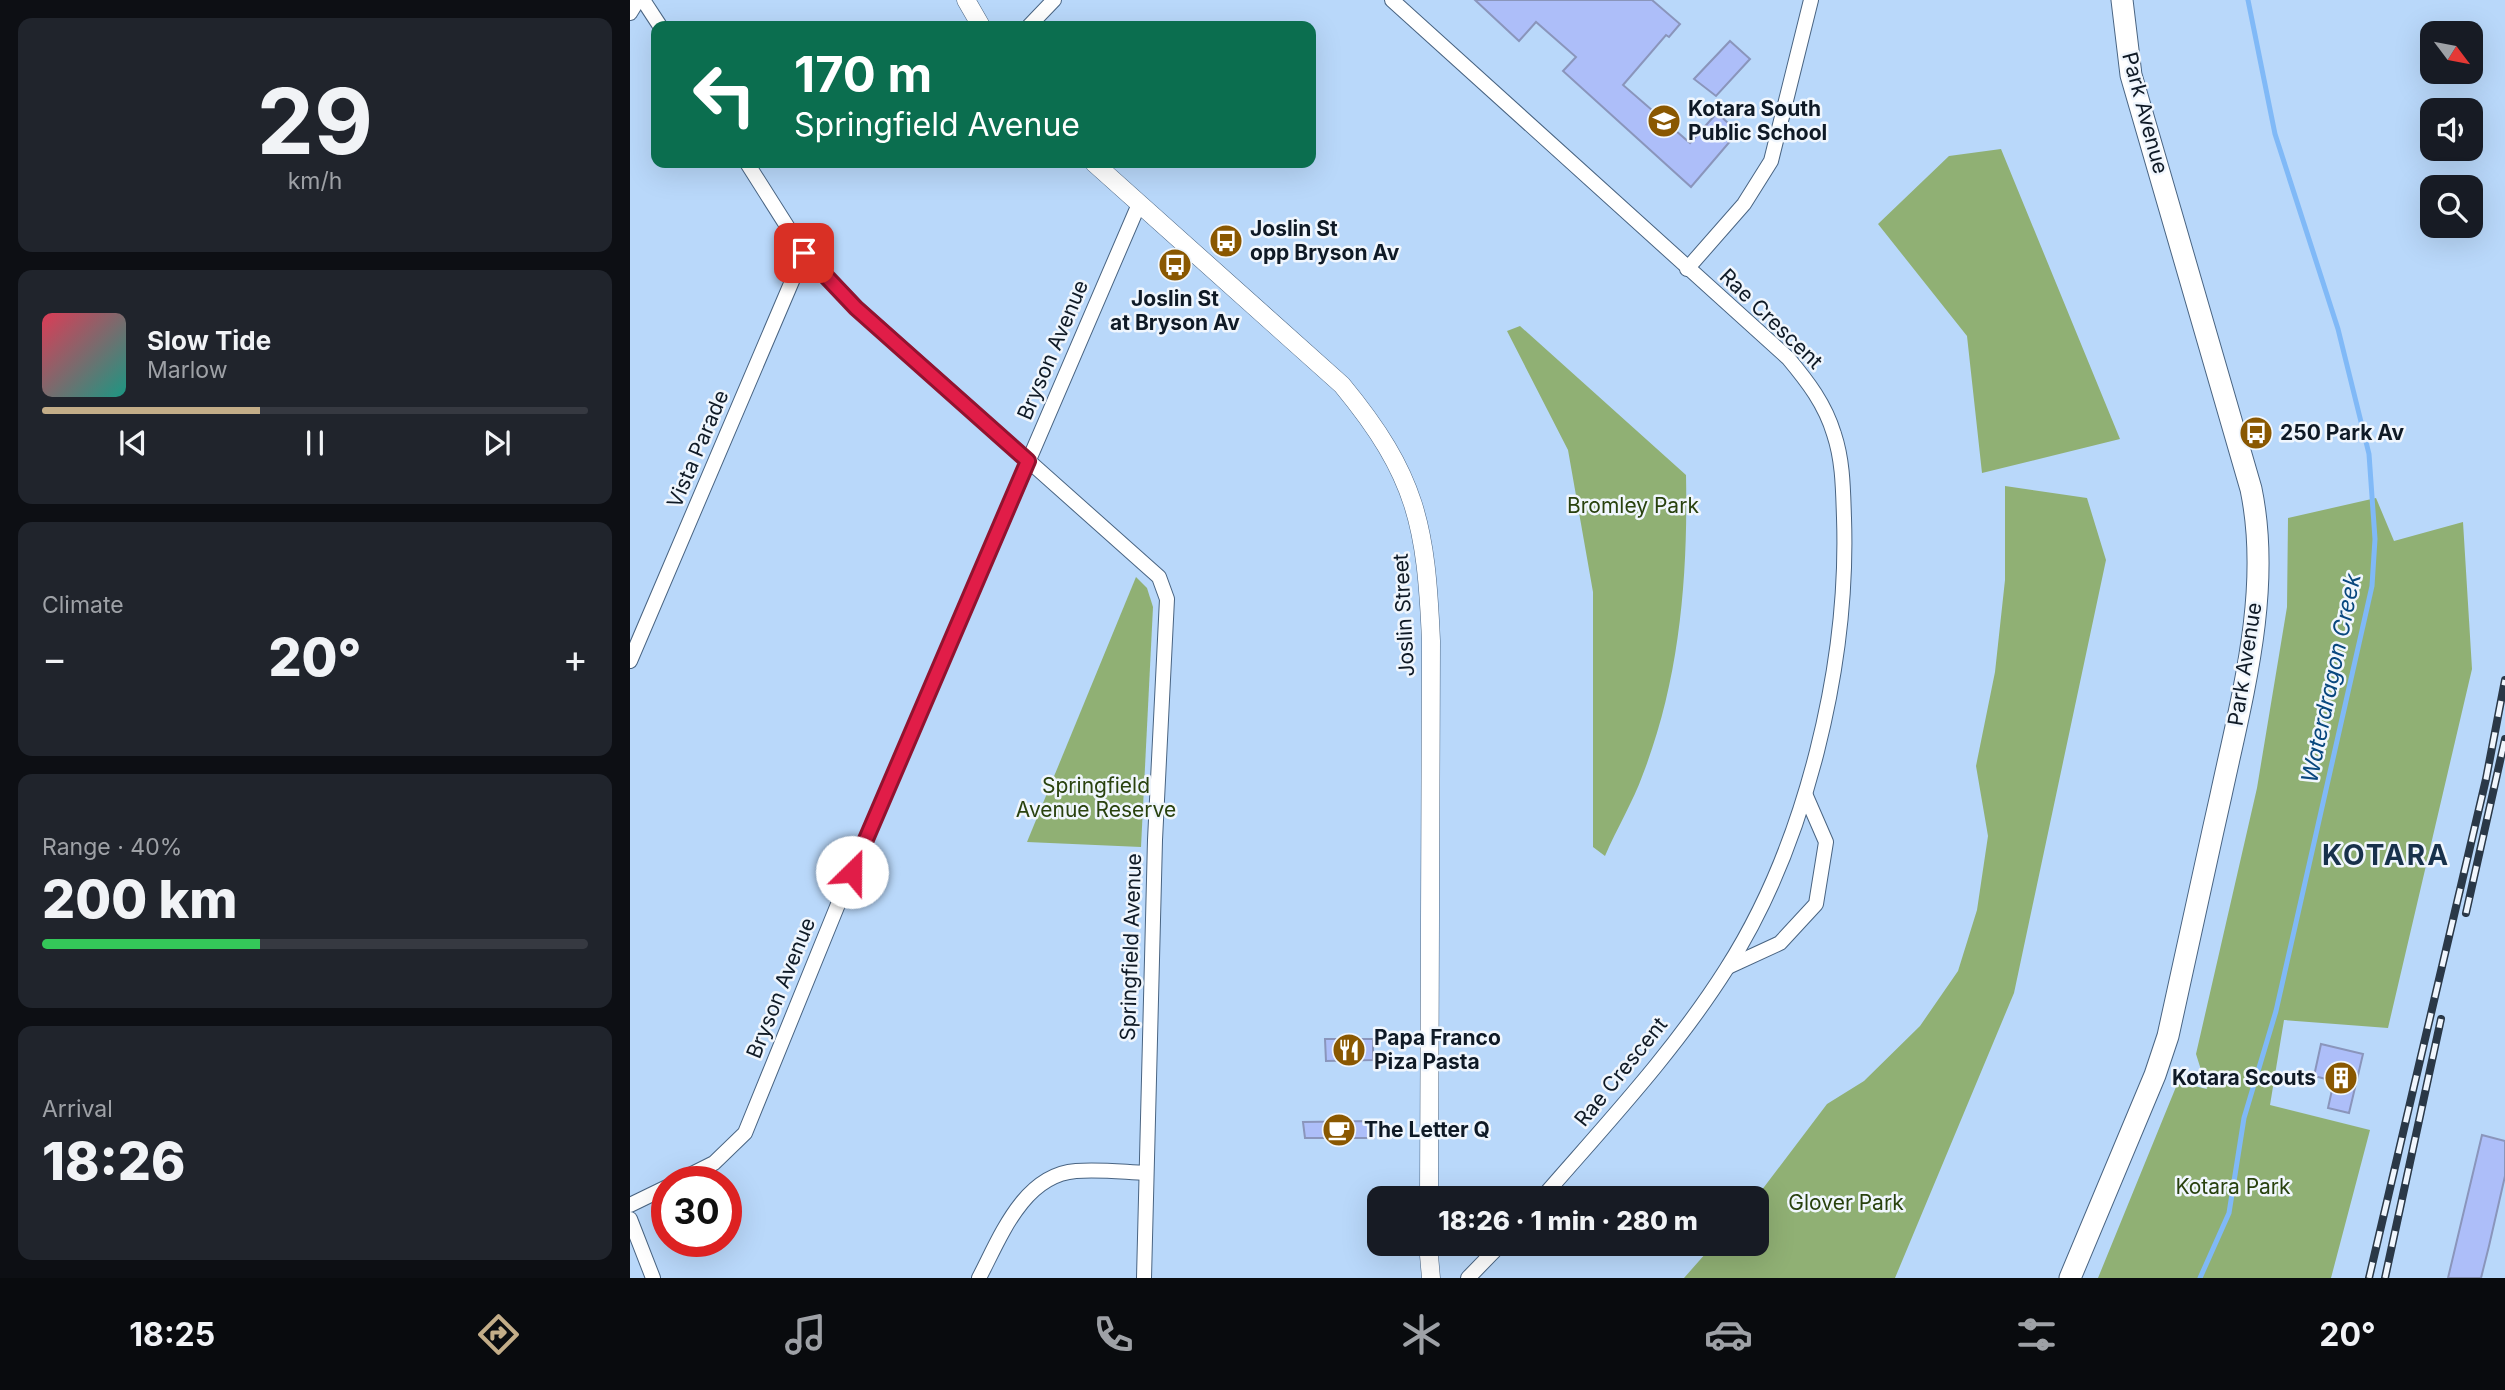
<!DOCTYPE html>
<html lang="en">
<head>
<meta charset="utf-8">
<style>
  body { margin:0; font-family:Inter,sans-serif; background:#20242c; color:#f1f3f6; height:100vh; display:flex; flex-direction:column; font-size:26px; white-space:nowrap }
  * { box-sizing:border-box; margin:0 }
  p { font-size:23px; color:#9ea1a6 }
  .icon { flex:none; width:38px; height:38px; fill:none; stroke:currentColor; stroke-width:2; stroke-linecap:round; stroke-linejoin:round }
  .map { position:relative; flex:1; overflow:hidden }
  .details { display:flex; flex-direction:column; gap:18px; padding:18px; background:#0d0f14; width:630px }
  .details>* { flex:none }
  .top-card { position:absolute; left:21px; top:21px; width:665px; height:147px; border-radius:14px; box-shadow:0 7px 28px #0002; background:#0b6e4f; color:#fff; overflow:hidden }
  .needle { width:46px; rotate:122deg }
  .fabs { position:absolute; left:1790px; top:21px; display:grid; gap:14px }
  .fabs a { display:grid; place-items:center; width:63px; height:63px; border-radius:14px; background:#171b24; box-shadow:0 7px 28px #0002; font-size:35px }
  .speed { position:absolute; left:21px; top:1166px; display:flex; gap:14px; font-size:35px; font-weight:700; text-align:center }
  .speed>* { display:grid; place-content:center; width:91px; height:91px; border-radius:50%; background:#171b24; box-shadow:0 7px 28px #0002; line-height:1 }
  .speed .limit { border:10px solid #d22; background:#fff; color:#111 }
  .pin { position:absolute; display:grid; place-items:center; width:60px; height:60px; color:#fff; margin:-30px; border-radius:14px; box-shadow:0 4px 10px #0006 }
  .me { position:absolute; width:77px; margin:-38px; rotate:23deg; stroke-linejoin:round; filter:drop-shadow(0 0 5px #0008) }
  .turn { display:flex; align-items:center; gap:24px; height:147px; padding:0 28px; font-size:32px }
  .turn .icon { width:91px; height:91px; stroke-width:2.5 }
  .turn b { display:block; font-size:49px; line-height:60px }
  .big { font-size:52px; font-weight:800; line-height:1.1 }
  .details .card { flex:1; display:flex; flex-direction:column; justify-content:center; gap:10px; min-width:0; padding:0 24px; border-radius:14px; background:#20242c }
  .details .dial { align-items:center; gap:0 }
  .dial b { font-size:91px; line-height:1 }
  .song { display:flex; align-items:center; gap:21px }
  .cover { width:84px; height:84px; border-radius:10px; background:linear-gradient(135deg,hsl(350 70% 55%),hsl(170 70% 35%)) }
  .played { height:7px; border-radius:4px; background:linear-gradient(90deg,#c3ad88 40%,#363941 40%) }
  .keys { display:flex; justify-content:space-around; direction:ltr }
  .heat { display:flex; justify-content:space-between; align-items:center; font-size:38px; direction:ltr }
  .charge { height:10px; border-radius:5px; background:linear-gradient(90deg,#34c759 40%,#363941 0) }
  .trip { position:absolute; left:737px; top:1186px; width:402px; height:70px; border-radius:14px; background:#171b24; box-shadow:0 7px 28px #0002; font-weight:800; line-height:70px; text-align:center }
  .menu { display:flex; height:112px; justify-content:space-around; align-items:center; background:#090b0e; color:#9ea1a6 }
  .menu .icon { width:49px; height:49px }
  .menu .selected { color:#c3ad88 }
  .menu b { font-size:32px; color:#f1f3f6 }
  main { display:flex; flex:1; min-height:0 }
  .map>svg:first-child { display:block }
  .green { fill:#90b074 }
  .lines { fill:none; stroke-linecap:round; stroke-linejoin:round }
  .stream { stroke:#80b9f7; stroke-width:5 }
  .building { fill:#adbef9; stroke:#8a95bb; stroke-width:2 }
  .minor-casing { stroke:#496482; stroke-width:16 }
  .tertiary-casing { stroke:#496482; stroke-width:19 }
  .secondary-casing { stroke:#496482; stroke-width:23 }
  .minor { stroke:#fff; stroke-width:14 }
  .tertiary { stroke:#fff; stroke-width:18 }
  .secondary { stroke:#fff; stroke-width:21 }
  .rail-casing { stroke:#2a3847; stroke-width:8 }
  .rail { stroke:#f0f6fd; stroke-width:5; stroke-dasharray:16; stroke-linecap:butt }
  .route-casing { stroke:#92132f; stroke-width:18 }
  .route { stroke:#e11d48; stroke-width:12 }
  .labels { text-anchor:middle; stroke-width:5; stroke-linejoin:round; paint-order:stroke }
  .poi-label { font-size:21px; font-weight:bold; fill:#0f1a26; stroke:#f0f6fd; text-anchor:start }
  .street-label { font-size:21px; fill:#0f1a26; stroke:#f0f6fd }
  .park-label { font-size:21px; fill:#29420e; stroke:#f0f6fd }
  .water-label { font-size:23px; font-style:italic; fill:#08477e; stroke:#f0f6fd }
  .district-label { font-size:28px; font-weight:bold; letter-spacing:2px; fill:#18314b; stroke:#f0f6fd }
</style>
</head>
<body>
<main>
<section class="details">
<div class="card dial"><b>29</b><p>km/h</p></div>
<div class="card">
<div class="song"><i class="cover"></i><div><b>Slow Tide</b><p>Marlow</p></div></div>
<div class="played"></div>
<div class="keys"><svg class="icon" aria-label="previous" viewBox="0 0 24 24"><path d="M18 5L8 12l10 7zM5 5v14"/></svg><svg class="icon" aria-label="pause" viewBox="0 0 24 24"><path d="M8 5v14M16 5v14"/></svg><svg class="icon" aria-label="next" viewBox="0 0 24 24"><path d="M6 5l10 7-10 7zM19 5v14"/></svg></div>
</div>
<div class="card"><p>Climate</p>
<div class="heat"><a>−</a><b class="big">20°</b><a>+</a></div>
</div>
<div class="card"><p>Range · 40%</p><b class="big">200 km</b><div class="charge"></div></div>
<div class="card"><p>Arrival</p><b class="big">18:26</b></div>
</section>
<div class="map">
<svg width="1875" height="1278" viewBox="0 0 1875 1278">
  <rect width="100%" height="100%" fill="#b9d8fa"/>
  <g class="green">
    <path d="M1371,149L1490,439L1352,473L1337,336L1248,224L1319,156Z"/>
    <path d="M890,326L1056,475C1058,576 1050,679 1013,774C1003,802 987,828 975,856L963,847V592L938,450L877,331Z"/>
    <path d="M1375,486L1457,498L1476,560L1384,993L1265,1278H1054L1084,1244H1127L1125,1199L1197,1104L1234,1081L1290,1026L1328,971L1347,910L1358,836L1346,766L1365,672L1375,580Z"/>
    <path d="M1746,498L1764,541L1833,522L1842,669L1758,1028L1654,1020L1640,1105L1740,1130L1701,1278H1468L1548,1082L1577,1089L1566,1054L1627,788L1657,607L1658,518Z"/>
    <path d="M506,577L517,588L523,607L511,847L397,842Z"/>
  </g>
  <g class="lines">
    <path class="stream" d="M1570,1278L1599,1213L1614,1118L1646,1011L1742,586L1745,539L1739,454L1708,329L1645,134L1618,0"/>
  </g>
  <g class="building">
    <path d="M845,0H1022L1050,24L1039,37L1036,35L993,85L1060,143L1087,113L1108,132L1061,187L933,71L946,57L906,22L889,41Z"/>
    <path d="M1100,41L1120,59L1086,96L1064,79Z"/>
    <path d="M695,1039H743V1060L696,1061Z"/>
    <path d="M1691,1044L1733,1054L1719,1113L1698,1108L1704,1081L1684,1076Z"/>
    <path d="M743,1121L744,1138H675L673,1122Z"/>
    <path d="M1852,1135L1875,1141V1176L1859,1246L1851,1278H1818Z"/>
  </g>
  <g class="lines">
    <defs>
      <g id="minor">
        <path d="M13,0L30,26"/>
        <path d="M762,0L1158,358C1178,382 1195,404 1204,434C1213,461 1213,489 1214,518C1219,664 1176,844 1097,968C1044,1052 976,1124 911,1199"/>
        <path d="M0,13L8,0"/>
        <path d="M399,26L424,0"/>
        <path d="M117,163L174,253L227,308L529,577L537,599L525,840L514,1278"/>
        <path d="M1057,269L1114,204L1141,161L1181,0"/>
        <path d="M0,661L174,253"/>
        <path d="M1098,967L1150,943L1186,904L1196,842L1176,796"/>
        <path d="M48,1181L84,1163L115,1133L211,897L509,204"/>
        <path d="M0,1205L37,1187"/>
        <path d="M0,1219L23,1278"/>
        <path d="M349,1278C370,1238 393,1175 446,1171C469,1169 493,1172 516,1173"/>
        <path d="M838,1278L871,1244"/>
      </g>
      <g id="tertiary">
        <path d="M336,0L351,26"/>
        <path d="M464,163L712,385C787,476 796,525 801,641L799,1199"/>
        <path d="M798,1244L801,1278"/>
      </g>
      <path id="secondary" d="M1440,1278L1525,1075L1538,1036C1556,955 1573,875 1591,795C1612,697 1642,590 1621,489L1501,75L1492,0"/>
    </defs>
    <use href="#minor" class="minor-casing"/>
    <use href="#tertiary" class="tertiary-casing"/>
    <use href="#secondary" class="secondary-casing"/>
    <use href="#minor" class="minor"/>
    <use href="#tertiary" class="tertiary"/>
    <use href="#secondary" class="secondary"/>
    <defs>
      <g id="rail">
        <path d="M1836,913L1875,739"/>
        <path d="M1739,1278L1856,779L1875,680"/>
        <path d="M1755,1278L1811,1019"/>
      </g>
    </defs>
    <use href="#rail" class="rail-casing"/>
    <use href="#rail" class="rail"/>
  </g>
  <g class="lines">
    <defs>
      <path id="route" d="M174,253L226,308L398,461L222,872"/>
    </defs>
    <use href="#route" class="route-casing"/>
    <use href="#route" class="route"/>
  </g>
  <defs>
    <symbol id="school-disc" viewBox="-11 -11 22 22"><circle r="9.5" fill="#8a5801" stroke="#f0f6fd"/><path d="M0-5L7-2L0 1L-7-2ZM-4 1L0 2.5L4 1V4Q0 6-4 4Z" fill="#fff"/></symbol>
    <symbol id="bus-disc" viewBox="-11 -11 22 22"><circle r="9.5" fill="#8a5801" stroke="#f0f6fd"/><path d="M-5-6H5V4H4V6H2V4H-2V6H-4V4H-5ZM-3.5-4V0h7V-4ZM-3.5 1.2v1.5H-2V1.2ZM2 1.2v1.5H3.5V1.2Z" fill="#fff"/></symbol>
    <symbol id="restaurant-disc" viewBox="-11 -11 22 22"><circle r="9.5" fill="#8a5801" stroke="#f0f6fd"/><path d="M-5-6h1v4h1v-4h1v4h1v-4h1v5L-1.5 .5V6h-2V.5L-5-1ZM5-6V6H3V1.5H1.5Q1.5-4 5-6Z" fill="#fff"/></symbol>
    <symbol id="building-disc" viewBox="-11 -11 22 22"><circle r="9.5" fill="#8a5801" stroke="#f0f6fd"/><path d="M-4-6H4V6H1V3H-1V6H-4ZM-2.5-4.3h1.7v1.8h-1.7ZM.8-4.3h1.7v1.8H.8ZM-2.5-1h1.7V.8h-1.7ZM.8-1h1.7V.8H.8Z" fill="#fff"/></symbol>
    <symbol id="cafe-disc" viewBox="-11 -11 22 22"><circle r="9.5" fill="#8a5801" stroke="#f0f6fd"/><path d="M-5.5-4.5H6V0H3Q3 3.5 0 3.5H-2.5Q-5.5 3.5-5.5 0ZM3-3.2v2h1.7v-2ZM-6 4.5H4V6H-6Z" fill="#fff"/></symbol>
  </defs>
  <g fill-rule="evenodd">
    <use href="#school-disc" x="1015" y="102" width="38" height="38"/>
    <use href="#bus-disc" x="577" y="222" width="38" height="38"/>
    <use href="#bus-disc" x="526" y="246" width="38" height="38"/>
    <use href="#bus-disc" x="1607" y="414" width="38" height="38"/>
    <use href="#restaurant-disc" x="700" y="1031" width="38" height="38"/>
    <use href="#building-disc" x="1692" y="1059" width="38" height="38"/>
    <use href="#cafe-disc" x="690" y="1111" width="38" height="38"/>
  </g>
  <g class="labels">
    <g class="poi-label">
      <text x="1058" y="116">Kotara South<tspan x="1058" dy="24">Public School</tspan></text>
      <text x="620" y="236">Joslin St<tspan x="620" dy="24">opp Bryson Av</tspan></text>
      <text x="545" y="306" text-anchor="middle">Joslin St<tspan x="545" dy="24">at Bryson Av</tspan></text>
      <text x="1650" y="440">250 Park Av</text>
      <text x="744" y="1045">Papa Franco<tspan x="744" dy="24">Piza Pasta</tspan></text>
      <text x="1686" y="1085" text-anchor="end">Kotara Scouts</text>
      <text x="734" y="1137">The Letter Q</text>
    </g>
    <g class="street-label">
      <text transform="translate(1515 113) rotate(75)" y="7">Park Avenue</text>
      <text transform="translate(1141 319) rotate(44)" y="7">Rae Crescent</text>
      <text transform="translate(423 350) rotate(-67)" y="7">Bryson Avenue</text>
      <text transform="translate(68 449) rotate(-67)" y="7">Vista Parade</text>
      <text transform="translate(774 615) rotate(-93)" y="7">Joslin Street</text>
      <text transform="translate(1615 664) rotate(-81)" y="7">Park Avenue</text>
      <text transform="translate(501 947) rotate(-88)" y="7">Springfield Avenue</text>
      <text transform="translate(151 988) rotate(-68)" y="7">Bryson Avenue</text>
      <text transform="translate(991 1072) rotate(-51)" y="7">Rae Crescent</text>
    </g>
    <g class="park-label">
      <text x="1003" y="513">Bromley Park</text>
      <text x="466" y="793">Springfield<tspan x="466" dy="24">Avenue Reserve</tspan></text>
      <text x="1603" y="1194">Kotara Park</text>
      <text x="1216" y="1210">Glover Park</text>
    </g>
    <g class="water-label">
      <text transform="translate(1701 678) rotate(-78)" y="8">Waterdragon Creek</text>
    </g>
    <g class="district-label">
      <text x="1756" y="865">KOTARA</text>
    </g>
  </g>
</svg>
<div class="fabs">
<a><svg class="needle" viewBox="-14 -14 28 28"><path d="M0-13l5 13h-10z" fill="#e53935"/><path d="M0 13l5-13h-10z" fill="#9ea1a6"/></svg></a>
<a><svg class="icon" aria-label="sound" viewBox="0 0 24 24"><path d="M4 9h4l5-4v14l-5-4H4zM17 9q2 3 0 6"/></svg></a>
<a><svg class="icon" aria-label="search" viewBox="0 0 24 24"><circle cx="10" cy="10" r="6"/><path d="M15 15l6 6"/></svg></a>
</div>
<div class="speed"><div class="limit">30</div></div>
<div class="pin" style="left:174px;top:253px;background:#d93025"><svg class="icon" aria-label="arrive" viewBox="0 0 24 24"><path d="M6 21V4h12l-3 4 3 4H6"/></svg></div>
<svg class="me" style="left:222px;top:872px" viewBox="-20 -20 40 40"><circle r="19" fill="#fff"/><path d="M0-13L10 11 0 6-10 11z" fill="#e11d48"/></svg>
<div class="trip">18:26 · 1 min · 280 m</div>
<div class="top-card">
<div class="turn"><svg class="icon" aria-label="left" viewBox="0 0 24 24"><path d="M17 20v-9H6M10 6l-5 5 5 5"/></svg><div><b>170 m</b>Springfield Avenue</div></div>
</div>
</div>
</main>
<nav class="menu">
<b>18:25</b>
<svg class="icon selected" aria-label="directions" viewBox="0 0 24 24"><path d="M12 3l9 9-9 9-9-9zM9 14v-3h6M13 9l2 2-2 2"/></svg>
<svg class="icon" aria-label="music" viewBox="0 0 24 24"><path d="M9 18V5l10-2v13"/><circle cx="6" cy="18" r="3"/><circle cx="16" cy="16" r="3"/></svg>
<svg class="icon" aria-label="phone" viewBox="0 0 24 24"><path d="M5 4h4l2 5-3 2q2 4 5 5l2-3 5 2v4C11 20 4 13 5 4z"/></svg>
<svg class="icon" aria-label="climate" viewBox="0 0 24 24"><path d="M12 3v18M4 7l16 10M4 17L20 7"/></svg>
<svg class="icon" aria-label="car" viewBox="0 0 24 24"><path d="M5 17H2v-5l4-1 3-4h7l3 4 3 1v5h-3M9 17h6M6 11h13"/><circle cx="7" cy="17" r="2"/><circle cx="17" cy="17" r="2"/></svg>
<svg class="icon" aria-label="filters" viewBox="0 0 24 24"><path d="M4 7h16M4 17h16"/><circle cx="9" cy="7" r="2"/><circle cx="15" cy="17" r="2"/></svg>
<b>20°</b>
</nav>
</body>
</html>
